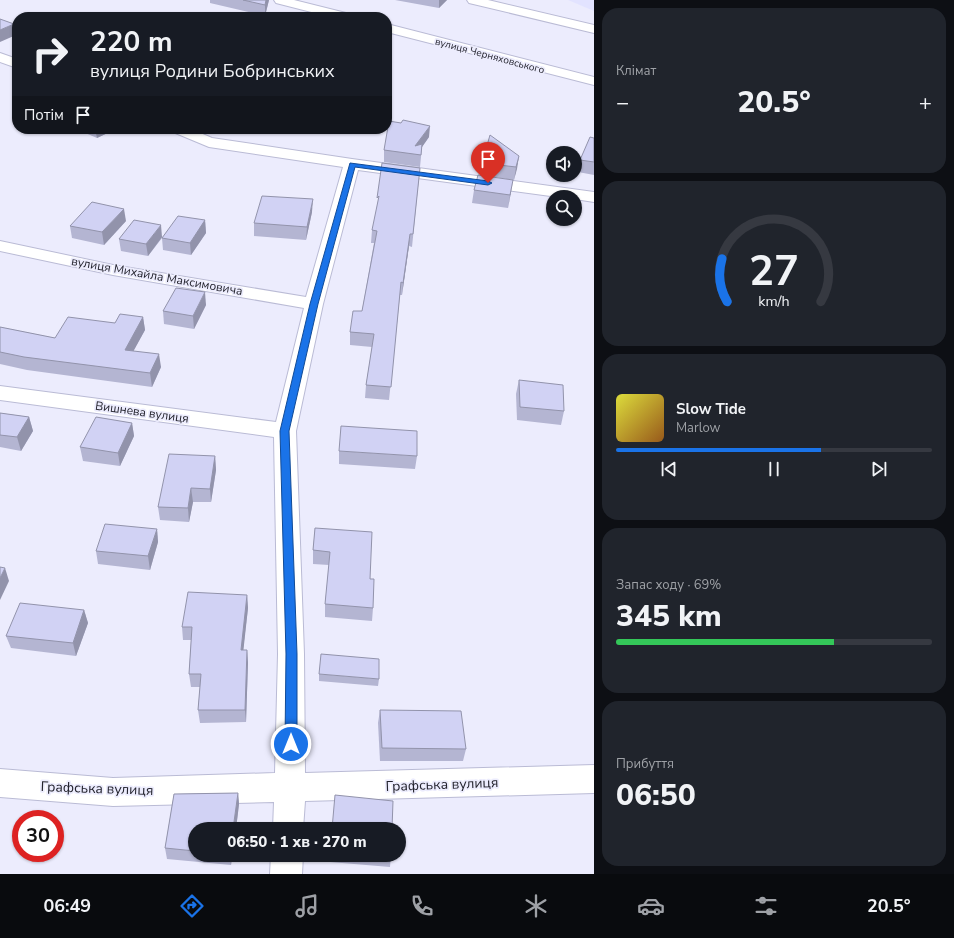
<!DOCTYPE html>
<html lang="uk">
<head>
<meta charset="utf-8">
<style>
  body { margin:0; font-family:"Nunito Sans",sans-serif; background:#20242c; color:#f1f3f6; height:100vh; display:flex; flex-direction:column; font-size:15px; white-space:nowrap }
  * { box-sizing:border-box; margin:0 }
  p { font-size:13px; color:#9ea1a6 }
  .icon { flex:none; width:22px; height:22px; fill:none; stroke:currentColor; stroke-width:2; stroke-linecap:round; stroke-linejoin:round }
  .map { position:relative; flex:1; overflow:hidden }
  .side { display:flex; flex-direction:column; gap:8px; padding:8px; background:#0d0f14; width:360px }
  .side>* { flex:none }
  .hud { position:absolute; left:12px; top:12px; width:380px; height:122px; border-radius:16px; box-shadow:0 1px 3px #0004; background:#171b24; color:#f1f3f6; overflow:hidden }
  .fabs { position:absolute; left:546px; top:146px; display:grid; gap:8px }
  .fabs a { display:grid; place-items:center; width:36px; height:36px; border-radius:50%; background:#171b24; box-shadow:0 1px 3px #0004; font-size:20px }
  .speed { position:absolute; left:12px; top:810px; display:flex; gap:8px; font-size:20px; font-weight:700; text-align:center }
  .speed>* { display:grid; place-content:center; width:52px; height:52px; border-radius:50%; background:#171b24; box-shadow:0 1px 3px #0004; line-height:1 }
  .speed .limit { border:6px solid #d22; background:#fff; color:#111 }
  .pin { position:absolute; display:grid; place-items:center; width:34px; height:34px; color:#fff; margin:-41px -17px; border-radius:50% 50% 50% 0; rotate:-45deg; box-shadow:0 0 4px #0007 }
  .pin .icon { rotate:45deg }
  .me { position:absolute; width:44px; margin:-22px; rotate:0deg; stroke-linejoin:round; filter:drop-shadow(0 0 3px #0008) }
  .turn { display:flex; align-items:center; gap:14px; height:84px; padding:0 12px; font-size:18px }
  .turn .icon { width:52px; height:52px; stroke-width:2.5 }
  .turn b { display:block; font-size:28px; line-height:34px }
  .then { display:flex; align-items:center; height:38px; padding:0 12px; background:#0003; gap:8px; font-size:15px }
  .big { font-size:30px; font-weight:800; line-height:1.1 }
  .side .card { flex:1; display:flex; flex-direction:column; justify-content:center; gap:6px; min-width:0; padding:0 14px; border-radius:16px; background:#20242c }
  .side .dial { align-items:center; gap:0 }
  .dial svg { height:104px; overflow:visible; fill:none; stroke:#363941; stroke-width:7; stroke-linecap:round; text-anchor:middle }
  .dial text { fill:#f1f3f6; stroke:none }
  .song { display:flex; align-items:center; gap:12px }
  .cover { width:48px; height:48px; border-radius:6px; background:linear-gradient(135deg,hsl(60 70% 55%),hsl(30 70% 35%)) }
  .played { height:4px; border-radius:2px; background:linear-gradient(90deg,#1a73e8 65%,#363941 65%) }
  .keys { display:flex; justify-content:space-around; direction:ltr }
  .heat { display:flex; justify-content:space-between; align-items:center; font-size:22px; direction:ltr }
  .charge { height:6px; border-radius:3px; background:linear-gradient(90deg,#34c759 69%,#363941 0) }
  .trip { position:absolute; left:188px; top:822px; width:218px; height:40px; border-radius:20px; background:#171b24; box-shadow:0 1px 3px #0004; font-weight:800; line-height:40px; text-align:center }
  .menu { display:flex; height:64px; justify-content:space-around; align-items:center; background:#090b0e; color:#9ea1a6 }
  .menu .icon { width:28px; height:28px }
  .menu .selected { color:#1a73e8 }
  .menu b { font-size:18px; color:#f1f3f6 }
  main { display:flex; flex:1; min-height:0 }
  .map>svg:first-child { display:block }
  .built { fill:#e2e3ff }
  .lines { fill:none; stroke-linecap:round; stroke-linejoin:round }
  .minor-casing { stroke:#babbd5; stroke-width:2 }
  .minor { fill:#fff; fill-rule:evenodd }
  .wall { fill:#b4b5d2 }
  .shaded-wall { fill:#9293ab }
  .building { fill:#d1d2f4; stroke:#9293ab }
  .route { fill:#1a73e8; stroke:#114b97 }
  .labels { text-anchor:middle; stroke-width:3.5; stroke-linejoin:round; paint-order:stroke }
  .far-street-label { font-size:10px; fill:#23232d; stroke:#ececfd }
  .street-label { font-size:12px; fill:#23232d; stroke:#ececfd }
  .near-street-label { font-size:14px; fill:#23232d; stroke:#ececfd }
</style>
</head>
<body>
<main>
<div class="map">
<svg width="594" height="874" viewBox="0 0 594 874">
  <rect width="100%" height="100%" fill="#ececfd"/>
  <path class="built" d="M568,0H594V11Z"/>
  <g class="lines">
    <defs>
      <g id="minor">
        <path d="M274,0H294L350,14L352,17H331L276,3Z"/>
        <path d="M467,0H488L594,25V33L469,3Z"/>
        <path d="M387,24L594,77V85L387,32Z"/>
        <path d="M0,53L17,59V68L0,62Z"/>
        <path d="M171,129H191L212,138L352,159L594,192V202L575,199V197H558L358,170L323,304L296,431L304,654L305,773L594,765V793L305,801L303,829H273L274,802L113,806L0,797V769L113,778L275,773L278,654L274,437L0,400V386L276,422L304,308L113,275L0,251V241L113,265L306,297L343,167L209,147L173,132Z"/>
        <path d="M271,855H303L302,874H270Z"/>
      </g>
    </defs>
    <use href="#minor" class="minor-casing"/>
    <use href="#minor" class="minor"/>
  </g>
  <g class="wall">
    <path d="M210,0H269L265,16L210,3Z"/>
    <path d="M395,0H447L439,8Z"/>
    <path d="M76,129H116L97,138Z"/>
    <path d="M429,137L422,147L420,167L384,162V150Z"/>
    <path d="M594,138V175L578,172L580,160Z"/>
    <path d="M519,156L514,180L480,175L482,163Z"/>
    <path d="M420,168L412,247L409,246L402,295H400L389,400L365,398L366,385L372,347L350,345V332L362,311L374,243H371L372,230Z"/>
    <path d="M474,190L511,192L508,208L472,203Z"/>
    <path d="M312,212L306,240L254,236V223Z"/>
    <path d="M205,220L206,233L191,255L163,250L162,238L148,256L121,251L119,239L162,237Z"/>
    <path d="M126,221L104,245L72,238L70,226Z"/>
    <path d="M206,305L194,329L164,324L163,311Z"/>
    <path d="M143,317L145,330L133,351L161,367L152,387L27,370L0,364V327L55,338Z"/>
    <path d="M519,380L564,411L561,425L517,420L516,394Z"/>
    <path d="M0,413L29,417L33,431L21,451L0,447Z"/>
    <path d="M132,423L134,436L120,466L83,461L80,447Z"/>
    <path d="M339,451L417,456L415,469L339,464Z"/>
    <path d="M215,456L216,470L211,502H193L189,522L160,520L158,507Z"/>
    <path d="M315,528L370,579L373,608L372,621L325,617V604L329,565L313,564V550Z"/>
    <path d="M157,529L158,542L150,570L98,564L96,551Z"/>
    <path d="M247,595L248,608L243,650H247L248,663L246,722L200,723L198,710L200,687H191L189,674L191,640H183L182,627Z"/>
    <path d="M84,610L88,623L76,656L11,648L6,636Z"/>
    <path d="M319,674L379,679L378,686L319,681Z"/>
    <path d="M380,710L466,749L463,761H380L378,723Z"/>
    <path d="M238,793L239,804L236,829H195V855H232L231,865L167,859L165,848L174,794Z"/>
    <path d="M331,855H391L390,867L330,862Z"/>
  </g>
  <g class="shaded-wall">
    <path d="M266,0H269L265,16V5Z"/>
    <path d="M439,0H447L439,8Z"/>
    <path d="M14,24L16,35L0,42V30Z"/>
    <path d="M430,126L429,137L417,154L415,146Z"/>
    <path d="M95,129H116L97,138Z"/>
    <path d="M519,156L517,169L514,180L516,167Z"/>
    <path d="M513,180L511,192L508,208L510,195Z"/>
    <path d="M313,199L312,212L306,240L307,227Z"/>
    <path d="M124,209L126,221L104,245L102,232Z"/>
    <path d="M205,220L206,233L191,255L190,243Z"/>
    <path d="M161,225L162,237L148,256L146,244Z"/>
    <path d="M410,234L409,246L402,295L403,283Z"/>
    <path d="M205,292L206,305L194,329L193,316Z"/>
    <path d="M143,317L145,330L127,363L125,350Z"/>
    <path d="M159,354L161,367L152,387L150,373Z"/>
    <path d="M29,417L33,431L21,451L17,437Z"/>
    <path d="M132,423L134,436L120,466L118,453Z"/>
    <path d="M215,456L216,470L211,502L210,489Z"/>
    <path d="M191,488L193,502L189,522L188,508Z"/>
    <path d="M157,529L158,542L150,570L148,556Z"/>
    <path d="M5,568L9,581L0,600V578Z"/>
    <path d="M247,595L248,608L242,663L241,650Z"/>
    <path d="M84,610L88,623L76,656L73,643Z"/>
    <path d="M247,650L248,663L246,722L245,710Z"/>
    <path d="M238,793L239,804L236,829H233Z"/>
    <path d="M230,855H232L231,865Z"/>
  </g>
  <g class="building">
    <path d="M243,0H266L265,5Z"/>
    <path d="M0,19L14,24L0,30Z"/>
    <path d="M403,120L430,126L415,146L422,144L421,155L384,150L389,121L401,123Z"/>
    <path d="M490,135L519,156L516,167L482,163Z"/>
    <path d="M590,137L594,138V162L580,160Z"/>
    <path d="M382,163L420,168L413,234H410L403,283L401,282L391,387L366,385L374,334L350,332L353,311H362L377,231L372,230L379,196L377,198Z"/>
    <path d="M478,175L513,180L510,195L474,190Z"/>
    <path d="M262,196L313,199L307,227L254,223Z"/>
    <path d="M92,202L124,209L102,232L70,226Z"/>
    <path d="M178,216L205,220L190,243L162,238Z"/>
    <path d="M134,220L161,225L146,244L119,239Z"/>
    <path d="M176,288L205,292L193,316L163,311Z"/>
    <path d="M120,314L143,317L125,350L159,354L150,373L24,357L0,352V327L55,338L68,317L115,323Z"/>
    <path d="M519,380L563,385L564,411L520,407Z"/>
    <path d="M0,413L29,417L17,437L0,435Z"/>
    <path d="M96,417L132,423L118,453L80,447Z"/>
    <path d="M341,426L417,431V456L339,451Z"/>
    <path d="M169,454L215,456L210,489L191,488L188,508L158,507Z"/>
    <path d="M105,524L157,529L148,556L96,551Z"/>
    <path d="M315,528L372,532L370,579H374L373,608L325,604L330,552L313,550Z"/>
    <path d="M0,567L5,568L0,578Z"/>
    <path d="M188,592L247,595L241,650H247L245,710H198L201,674H189L192,627H182Z"/>
    <path d="M20,603L84,610L73,643L6,636Z"/>
    <path d="M321,654L379,659V679L319,674Z"/>
    <path d="M380,710L461,711L466,749L382,748Z"/>
    <path d="M238,793L233,829H195V851L165,848L174,794Z"/>
    <path d="M335,795L393,801L392,829H332Z"/>
  </g>
  <path class="route" d="M350,163L488,181L492,183L488,185L355,167L318,304L289,431L297,654V744L295,747L291,749L286,747L285,744L286,654L280,431L310,304Z"/>
  <g class="labels">
    <g class="far-street-label">
      <text transform="translate(490 55) rotate(15)" y="4">вулиця Черняховського</text>
    </g>
    <g class="street-label">
      <text transform="translate(157 276) rotate(10)" y="4">вулиця Михайла Максимовича</text>
      <text transform="translate(142 412) rotate(8)" y="4">Вишнева вулиця</text>
    </g>
    <g class="near-street-label">
      <text transform="translate(442 784) rotate(-2)" y="5">Графська вулиця</text>
      <text transform="translate(97 788) rotate(2)" y="5">Графська вулиця</text>
    </g>
  </g>
</svg>
<div class="fabs">
<a><svg class="icon" aria-label="sound" viewBox="0 0 24 24"><path d="M4 9h4l5-4v14l-5-4H4zM17 9q2 3 0 6"/></svg></a>
<a><svg class="icon" aria-label="search" viewBox="0 0 24 24"><circle cx="10" cy="10" r="6"/><path d="M15 15l6 6"/></svg></a>
</div>
<div class="speed"><div class="limit">30</div></div>
<div class="pin" style="left:488px;top:183px;background:#d93025"><svg class="icon" aria-label="arrive" viewBox="0 0 24 24"><path d="M6 21V4h12l-3 4 3 4H6"/></svg></div>
<svg class="me" style="left:291px;top:744px" viewBox="-20 -20 40 40"><circle r="17" fill="#1a73e8" stroke="#fff" stroke-width="3"/><path d="M0-11L8 9 0 5-8 9z" fill="#fff"/></svg>
<div class="trip">06:50 · 1 хв · 270 m</div>
<div class="hud">
<div class="turn"><svg class="icon" aria-label="right" viewBox="0 0 24 24"><path d="M7 20v-9h11M14 6l5 5-5 5"/></svg><div><b>220 m</b>вулиця Родини Бобринських</div></div>
<div class="then">Потім<svg class="icon" aria-label="arrive" viewBox="0 0 24 24"><path d="M6 21V4h12l-3 4 3 4H6"/></svg></div>
</div>
</div>
<section class="side">
<div class="card"><p>Клімат</p>
<div class="heat"><a>−</a><b class="big">20.5°</b><a>+</a></div>
</div>
<div class="card dial"><svg viewBox="0 0 100 80">
<path d="M14 69A42 42 0 1 1 86 69"/>
<path d="M14 69A42 42 0 0 1 10 36" stroke="#1a73e8"/>
<text x="50" y="56" font-size="32" font-weight="700">27</text>
<text x="50" y="72" font-size="11">km/h</text>
</svg></div>
<div class="card">
<div class="song"><i class="cover"></i><div><b>Slow Tide</b><p>Marlow</p></div></div>
<div class="played"></div>
<div class="keys"><svg class="icon" aria-label="previous" viewBox="0 0 24 24"><path d="M18 5L8 12l10 7zM5 5v14"/></svg><svg class="icon" aria-label="pause" viewBox="0 0 24 24"><path d="M8 5v14M16 5v14"/></svg><svg class="icon" aria-label="next" viewBox="0 0 24 24"><path d="M6 5l10 7-10 7zM19 5v14"/></svg></div>
</div>
<div class="card"><p>Запас ходу · 69%</p><b class="big">345 km</b><div class="charge"></div></div>
<div class="card"><p>Прибуття</p><b class="big">06:50</b></div>
</section>
</main>
<nav class="menu">
<b>06:49</b>
<svg class="icon selected" aria-label="directions" viewBox="0 0 24 24"><path d="M12 3l9 9-9 9-9-9zM9 14v-3h6M13 9l2 2-2 2"/></svg>
<svg class="icon" aria-label="music" viewBox="0 0 24 24"><path d="M9 18V5l10-2v13"/><circle cx="6" cy="18" r="3"/><circle cx="16" cy="16" r="3"/></svg>
<svg class="icon" aria-label="phone" viewBox="0 0 24 24"><path d="M5 4h4l2 5-3 2q2 4 5 5l2-3 5 2v4C11 20 4 13 5 4z"/></svg>
<svg class="icon" aria-label="climate" viewBox="0 0 24 24"><path d="M12 3v18M4 7l16 10M4 17L20 7"/></svg>
<svg class="icon" aria-label="car" viewBox="0 0 24 24"><path d="M5 17H2v-5l4-1 3-4h7l3 4 3 1v5h-3M9 17h6M6 11h13"/><circle cx="7" cy="17" r="2"/><circle cx="17" cy="17" r="2"/></svg>
<svg class="icon" aria-label="filters" viewBox="0 0 24 24"><path d="M4 7h16M4 17h16"/><circle cx="9" cy="7" r="2"/><circle cx="15" cy="17" r="2"/></svg>
<b>20.5°</b>
</nav>
</body>
</html>
